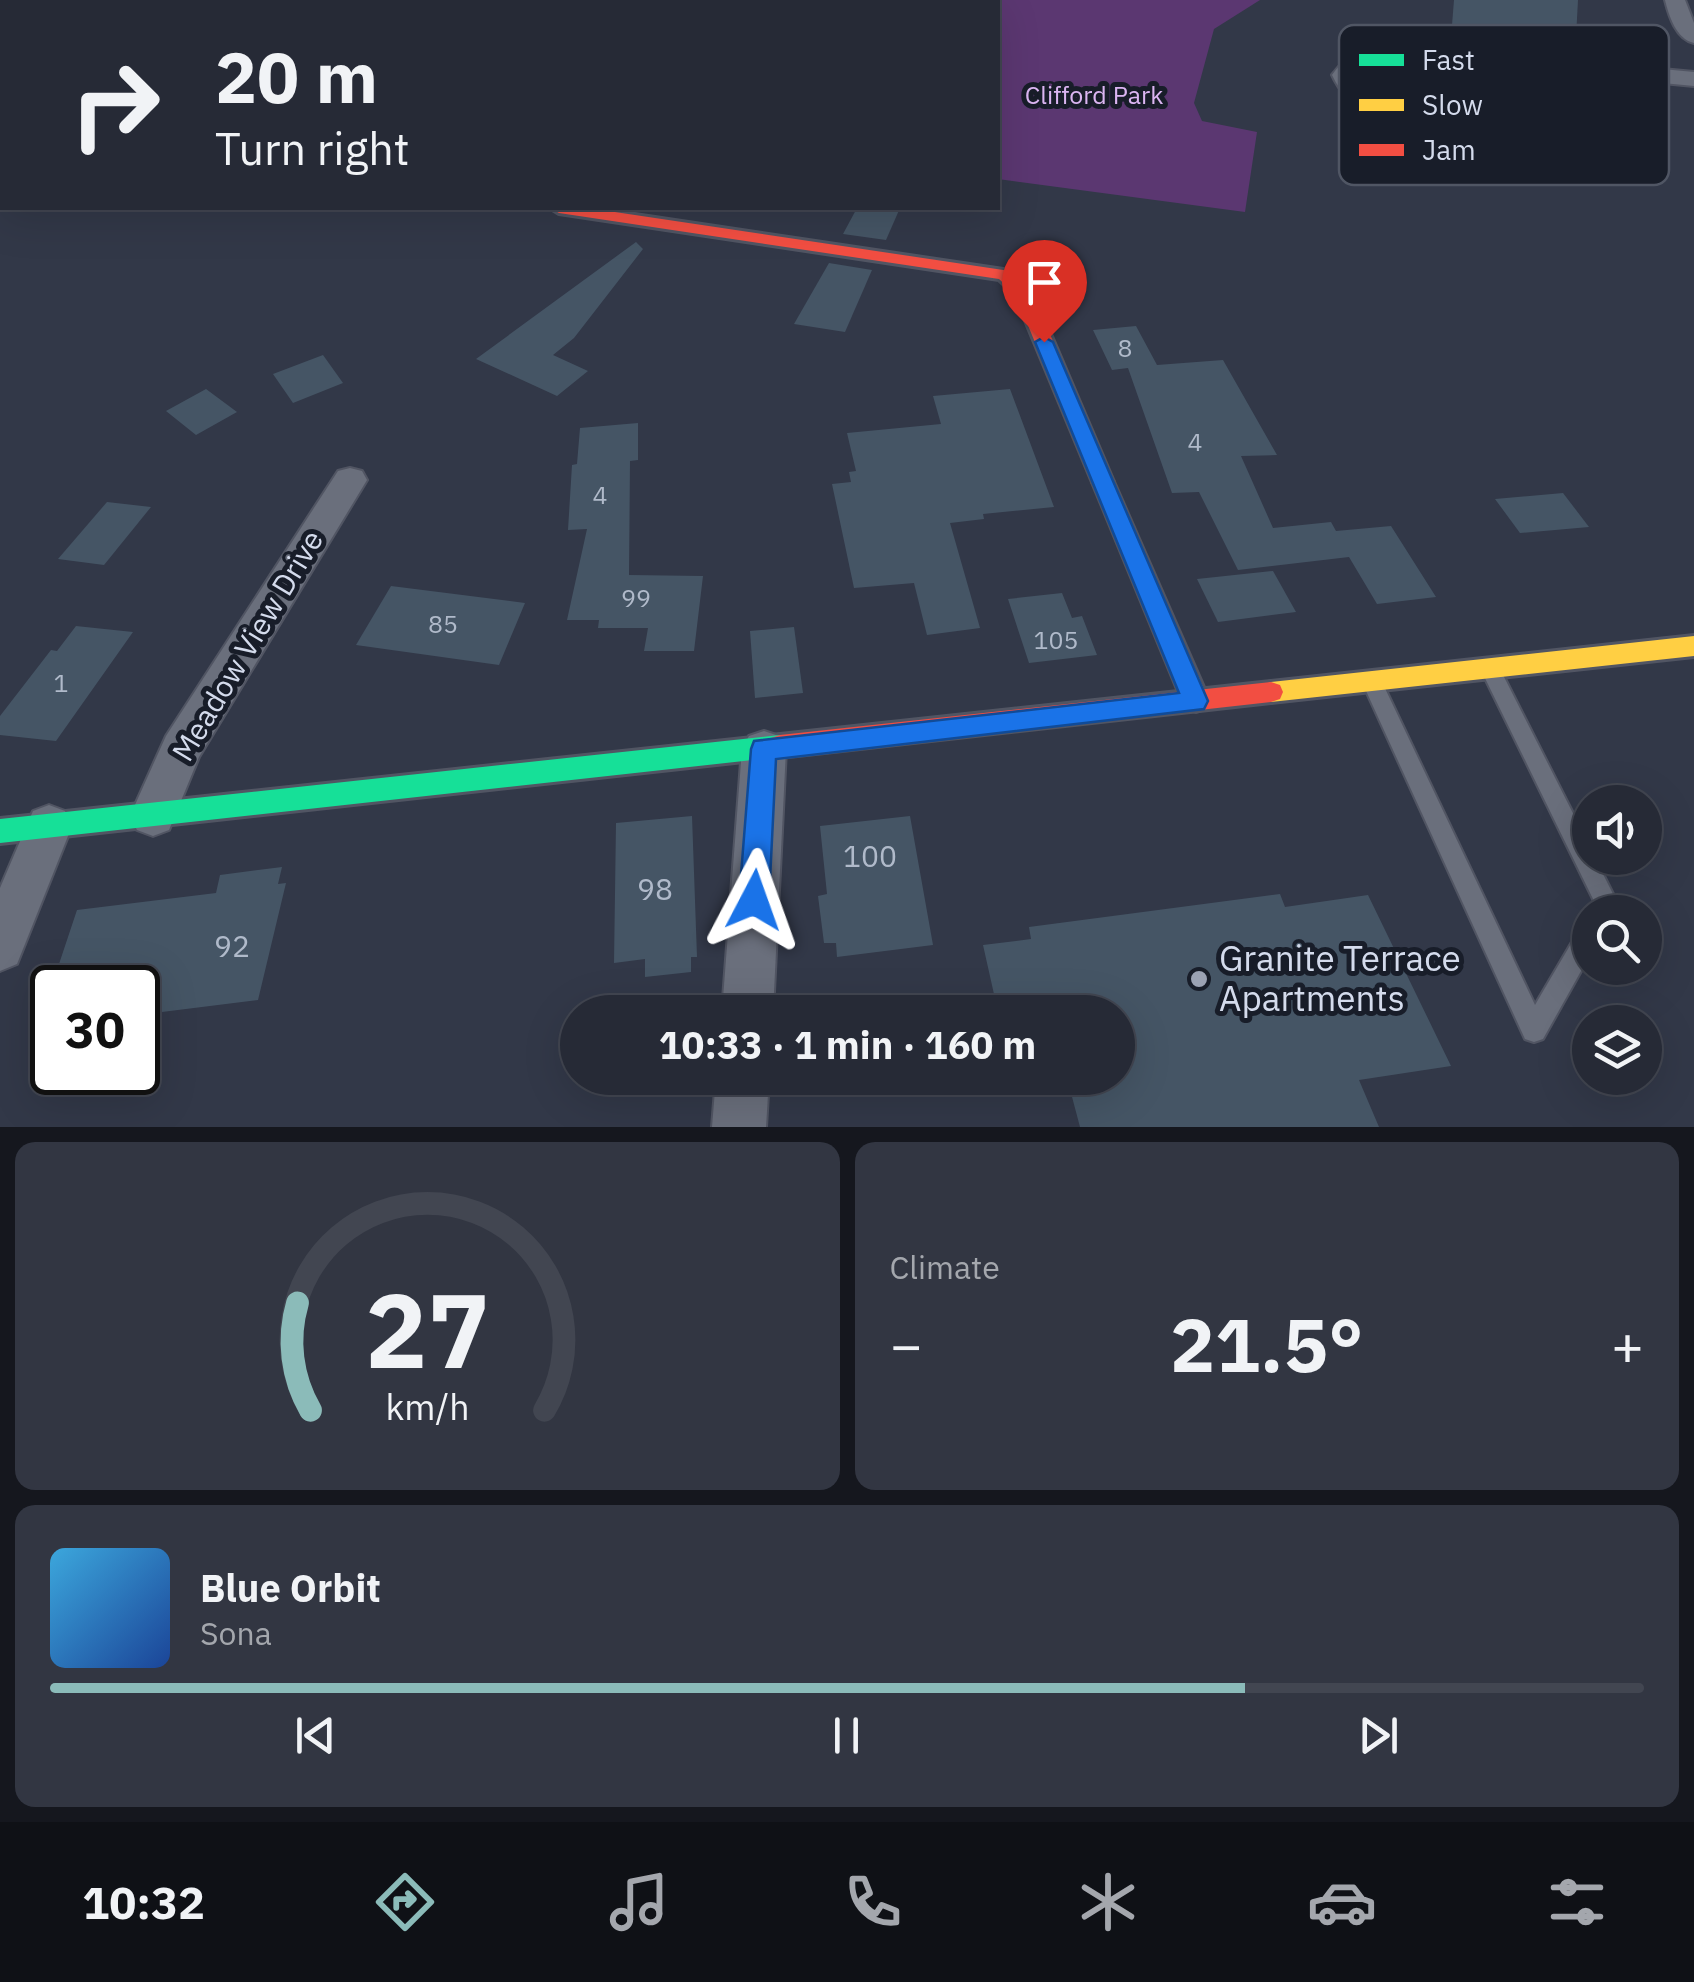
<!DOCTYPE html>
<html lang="en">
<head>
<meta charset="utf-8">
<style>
  body { margin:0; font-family:"IBM Plex Sans",sans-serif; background:#323642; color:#f1f3f6; height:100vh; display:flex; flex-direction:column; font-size:38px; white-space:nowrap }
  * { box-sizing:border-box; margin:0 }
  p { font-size:32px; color:#a4a7ad }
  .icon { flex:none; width:55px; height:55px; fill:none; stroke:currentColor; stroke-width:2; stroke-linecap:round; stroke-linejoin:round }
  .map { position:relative; height:1127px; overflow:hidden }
  .panel { display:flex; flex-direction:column; gap:15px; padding:15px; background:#15171e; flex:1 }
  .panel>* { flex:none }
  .top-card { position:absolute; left:0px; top:0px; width:1000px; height:210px; box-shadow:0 10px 40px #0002,0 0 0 2px #424651; background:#262a36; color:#f1f3f6; overflow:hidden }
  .buttons { position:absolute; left:1572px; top:785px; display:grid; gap:20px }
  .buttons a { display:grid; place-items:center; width:90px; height:90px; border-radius:50%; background:#262a36; box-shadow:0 10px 40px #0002,0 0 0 2px #424651; font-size:50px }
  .speed { position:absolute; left:30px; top:965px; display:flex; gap:20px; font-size:50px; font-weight:700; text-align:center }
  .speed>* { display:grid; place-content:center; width:130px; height:130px; border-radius:50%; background:#262a36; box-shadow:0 10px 40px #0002,0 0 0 2px #424651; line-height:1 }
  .speed .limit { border:5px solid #111; border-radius:15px; background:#fff; color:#111 }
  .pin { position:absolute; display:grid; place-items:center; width:85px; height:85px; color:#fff; margin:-102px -42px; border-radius:50% 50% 50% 0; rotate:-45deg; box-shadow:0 0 10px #0007 }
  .pin .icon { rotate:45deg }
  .me { position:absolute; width:110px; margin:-55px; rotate:4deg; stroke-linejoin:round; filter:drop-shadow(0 0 8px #0008) }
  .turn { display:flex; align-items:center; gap:35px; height:210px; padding:0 50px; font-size:45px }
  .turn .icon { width:130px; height:130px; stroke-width:2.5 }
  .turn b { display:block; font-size:70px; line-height:85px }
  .big { font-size:75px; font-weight:700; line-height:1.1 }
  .panel .tile { flex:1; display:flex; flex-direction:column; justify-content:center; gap:15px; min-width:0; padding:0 35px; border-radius:20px; background:#323642 }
  .panel .dial { align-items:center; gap:0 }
  .dial svg { height:260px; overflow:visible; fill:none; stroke:#424651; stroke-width:7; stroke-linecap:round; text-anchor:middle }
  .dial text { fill:#f1f3f6; stroke:none }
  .song { display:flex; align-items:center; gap:30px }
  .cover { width:120px; height:120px; border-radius:15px; background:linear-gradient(135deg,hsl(200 70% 55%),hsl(220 70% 35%)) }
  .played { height:10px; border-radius:5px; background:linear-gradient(90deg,#8bbbb9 75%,#424651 75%) }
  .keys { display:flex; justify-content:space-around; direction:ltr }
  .heat { display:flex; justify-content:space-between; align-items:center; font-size:55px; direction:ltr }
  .panel .tiles { flex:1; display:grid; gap:15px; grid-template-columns:1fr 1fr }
  .tile:last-child { grid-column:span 2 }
  .trip { position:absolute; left:560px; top:995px; width:575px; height:100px; border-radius:50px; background:#262a36; box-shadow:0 10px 40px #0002,0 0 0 2px #424651; font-weight:700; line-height:100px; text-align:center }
  .dock { display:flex; height:160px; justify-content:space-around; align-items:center; background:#0f1116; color:#a4a7ad }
  .dock .icon { width:70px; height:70px }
  .dock .selected { color:#8bbbb9 }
  .dock b { font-size:45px; color:#f1f3f6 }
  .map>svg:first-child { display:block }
  .green { fill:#5b3771 }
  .building { fill:#455565 }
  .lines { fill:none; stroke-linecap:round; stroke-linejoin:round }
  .lane-casing { stroke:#515563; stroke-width:4 }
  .street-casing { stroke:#515563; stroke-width:4 }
  .fast-casing { stroke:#515563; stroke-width:6 }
  .slow-casing { stroke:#515563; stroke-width:6 }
  .jam-casing { stroke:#515563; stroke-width:6 }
  .lane { fill:#6a6f7c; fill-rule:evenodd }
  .street { fill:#6a6f7c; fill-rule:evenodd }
  .fast { fill:#16e098; fill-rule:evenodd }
  .slow { fill:#ffcf43; fill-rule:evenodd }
  .jam { fill:#f24e42; fill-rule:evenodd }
  .route { fill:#1a73e8; stroke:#114b97; stroke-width:2.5 }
  .poi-dot { fill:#9ba2b3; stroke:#181d29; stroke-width:4 }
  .labels { text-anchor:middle; stroke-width:10; stroke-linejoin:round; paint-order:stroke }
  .far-park-label { font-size:25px; fill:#dbb5f2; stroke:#181d29 }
  .number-label { font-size:25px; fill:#b0baca }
  .street-label { font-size:30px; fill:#d4dbec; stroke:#181d29 }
  .near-number-label { font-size:30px; fill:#b0baca }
  .near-poi-label { font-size:35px; fill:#d4dbec; stroke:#181d29; text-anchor:start }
  .key { fill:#181d29; stroke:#505664; stroke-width:2.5 }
  .key-label { font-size:28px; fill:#d4dbec }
</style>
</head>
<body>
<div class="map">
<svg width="1694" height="1127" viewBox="0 0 1694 1127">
  <rect width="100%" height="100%" fill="#323848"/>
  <path class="green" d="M0,0H1260L1214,29L1194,103L1202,121L1257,132L1245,212L998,179V2H2L0,117Z"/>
  <g class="building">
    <path d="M1454,0H1578L1576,37L1452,25Z"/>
    <path d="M857,208H900L886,240L843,234Z"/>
    <path d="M636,242L643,249L574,338L553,355L588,371L557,396L476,359Z"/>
    <path d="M829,263L872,270L845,332L794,324Z"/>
    <path d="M1136,326L1157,365L1223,360L1277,455L1241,456L1273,528L1331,522L1336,531L1391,526L1436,597L1377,604L1349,557L1238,570L1199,492L1172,493L1128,368L1112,370L1093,330Z"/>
    <path d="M323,355L343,383L293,403L273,374Z"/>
    <path d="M206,389L237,412L196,435L166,411Z"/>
    <path d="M1010,389L1054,507L983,514L984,519L950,523L980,628L927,635L914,583L854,588L832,484L851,482L849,472L856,471L847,433L941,424L933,396Z"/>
    <path d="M638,423V460L630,461L629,575L703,576L694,651H644L648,628H598L599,620H567L587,529L568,530L572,465L577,464L580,428Z"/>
    <path d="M1563,493L1589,527L1520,533L1495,499Z"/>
    <path d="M107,502L151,507L104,565L58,559Z"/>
    <path d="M1273,571L1296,612L1218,622L1197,579Z"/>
    <path d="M391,586L525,603L499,665L356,645Z"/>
    <path d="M1062,593L1072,618L1082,616L1097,655L1029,663L1008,599Z"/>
    <path d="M76,626L133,632L56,741L0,735V716L51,650L57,651Z"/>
    <path d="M794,627L803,693L755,698L750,631Z"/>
    <path d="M692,816L697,957H691V972L645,977V959L614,963L616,823Z"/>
    <path d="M910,816L933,945L837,957L836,943H824L818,896L827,894L820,826Z"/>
    <path d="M282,867L278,884L286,883L258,1000L138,1015V988H83L87,975L54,979L77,910L216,893L220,875Z"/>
    <path d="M1280,894L1285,907L1368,895L1451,1066L1359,1080L1379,1127H1080L1067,1078H1118V1012H998L983,945L1031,939L1029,927Z"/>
  </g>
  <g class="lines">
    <defs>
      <g id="lane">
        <path d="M1492,664L1499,667L1590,847V858H1595L1618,904L1614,912H1591L1595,903L1482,672L1485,667Z"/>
        <path d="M1372,674L1379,676L1382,682L1535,1005L1582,925L1590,922V955L1543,1039L1534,1042L1525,1039L1362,682L1365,676Z"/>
      </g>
      <g id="street">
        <path d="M1665,0H1685L1694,23V43C1676,39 1669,16 1665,0Z"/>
        <path d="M1407,45L1694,72V86L1527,70L1519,116C1463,145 1361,139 1332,75C1350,49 1376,46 1407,45ZM1407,59L1505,68L1500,107C1457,128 1377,122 1354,75L1375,61Z"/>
        <path d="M350,468L362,471L367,480L199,757L169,830L153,836L137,830L130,816L166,736L338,471Z"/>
        <path d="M764,731L779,736L786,749L773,1012H722L742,749L749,736Z"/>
        <path d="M49,805L65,811L72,826L17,964L0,971V888L33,811Z"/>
        <path d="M716,1078H769L766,1127H712Z"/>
      </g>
      <path id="fast" d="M780,735L789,738L793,746L789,754L780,757L0,843V819Z"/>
      <g id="slow">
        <path d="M1103,475L1113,482L1209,701L1205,708L1196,711L1187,708L1183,701L1093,482Z"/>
        <path d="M1694,636V656L1271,702L1262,699L1259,692L1262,685L1271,682Z"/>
      </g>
      <g id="jam">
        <path d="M551,208H588L1010,271L1032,292L1113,482L1103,489L1093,482L1015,294L999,279L559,213Z"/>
        <path d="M1271,682L1280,685L1283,692L1280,699L1271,702L780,757L771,754L767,746L771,738L780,735Z"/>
      </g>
    </defs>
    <use href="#lane" class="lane-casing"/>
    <use href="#street" class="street-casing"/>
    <use href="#fast" class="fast-casing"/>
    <use href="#slow" class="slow-casing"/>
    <use href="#jam" class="jam-casing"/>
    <use href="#lane" class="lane"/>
    <use href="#street" class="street"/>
    <use href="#fast" class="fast"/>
    <use href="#slow" class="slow"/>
    <use href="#jam" class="jam"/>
  </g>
  <path class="route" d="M1044,337L1053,342L1208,701L1204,709L776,759L769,900L764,909L754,913L744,909L739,900L751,749L754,741L1179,693L1035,342Z"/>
  <circle class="poi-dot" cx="1199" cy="979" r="10"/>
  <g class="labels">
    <g class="far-park-label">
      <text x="1094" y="104">Clifford Park</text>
    </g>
    <g class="number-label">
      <text x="1125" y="357">8</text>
      <text x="1195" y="451">4</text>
      <text x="600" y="504">4</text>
      <text x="636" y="607">99</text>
      <text x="443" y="633">85</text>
      <text x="1056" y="649">105</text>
      <text x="61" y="692">1</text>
    </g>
    <g class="street-label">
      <text transform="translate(248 646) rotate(-59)" y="10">Meadow View Drive</text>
    </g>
    <g class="near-number-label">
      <text x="870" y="867">100</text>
      <text x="655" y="900">98</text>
      <text x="232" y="957">92</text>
    </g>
    <g class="near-poi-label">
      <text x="1219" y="971">Granite Terrace<tspan x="1219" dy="40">Apartments</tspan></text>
    </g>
  </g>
  <rect x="1339" y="25" width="330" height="160" rx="15" class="key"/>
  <rect x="1359" y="54" width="45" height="12" fill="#16e098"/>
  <rect x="1359" y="99" width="45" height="12" fill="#ffcf43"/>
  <rect x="1359" y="144" width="45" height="12" fill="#f24e42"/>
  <g class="key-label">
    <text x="1422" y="70">Fast</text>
    <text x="1422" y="115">Slow</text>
    <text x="1422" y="160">Jam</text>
  </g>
</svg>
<div class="buttons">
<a><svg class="icon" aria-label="sound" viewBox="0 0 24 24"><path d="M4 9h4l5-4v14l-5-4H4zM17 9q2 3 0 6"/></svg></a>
<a><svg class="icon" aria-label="search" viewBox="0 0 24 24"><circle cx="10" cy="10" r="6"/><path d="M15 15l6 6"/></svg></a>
<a><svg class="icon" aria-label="layers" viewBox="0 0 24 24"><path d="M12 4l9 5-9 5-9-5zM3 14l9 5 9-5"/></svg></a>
</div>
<div class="speed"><div class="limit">30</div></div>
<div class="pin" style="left:1044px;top:342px;background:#d93025"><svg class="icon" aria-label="arrive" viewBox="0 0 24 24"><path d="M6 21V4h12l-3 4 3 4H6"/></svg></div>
<svg class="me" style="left:754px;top:900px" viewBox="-20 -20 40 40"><path d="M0-17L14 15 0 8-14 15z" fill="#1a73e8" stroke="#fff" stroke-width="4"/></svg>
<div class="trip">10:33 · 1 min · 160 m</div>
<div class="top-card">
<div class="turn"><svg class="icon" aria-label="right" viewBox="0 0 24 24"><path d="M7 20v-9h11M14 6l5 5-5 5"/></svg><div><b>20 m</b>Turn right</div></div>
</div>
</div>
<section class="panel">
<div class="tiles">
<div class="tile dial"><svg viewBox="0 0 100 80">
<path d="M14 69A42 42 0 1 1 86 69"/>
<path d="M14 69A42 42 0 0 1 10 36" stroke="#8bbbb9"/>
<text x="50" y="56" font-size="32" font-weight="700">27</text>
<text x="50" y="72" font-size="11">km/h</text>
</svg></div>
<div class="tile"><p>Climate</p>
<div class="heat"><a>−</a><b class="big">21.5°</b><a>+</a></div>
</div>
<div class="tile">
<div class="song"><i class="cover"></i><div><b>Blue Orbit</b><p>Sona</p></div></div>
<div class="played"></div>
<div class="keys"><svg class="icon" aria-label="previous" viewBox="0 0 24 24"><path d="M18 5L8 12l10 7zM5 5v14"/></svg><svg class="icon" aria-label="pause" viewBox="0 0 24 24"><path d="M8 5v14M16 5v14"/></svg><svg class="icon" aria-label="next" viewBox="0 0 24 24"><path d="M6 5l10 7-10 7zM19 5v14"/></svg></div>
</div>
</div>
</section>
<nav class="dock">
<b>10:32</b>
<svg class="icon selected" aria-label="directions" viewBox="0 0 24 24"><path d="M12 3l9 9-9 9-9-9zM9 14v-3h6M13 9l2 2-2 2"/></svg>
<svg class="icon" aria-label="music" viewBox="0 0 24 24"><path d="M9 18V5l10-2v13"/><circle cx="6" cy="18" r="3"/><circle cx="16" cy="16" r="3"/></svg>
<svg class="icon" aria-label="phone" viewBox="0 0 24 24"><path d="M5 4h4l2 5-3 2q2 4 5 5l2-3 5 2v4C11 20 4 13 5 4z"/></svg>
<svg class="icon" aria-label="climate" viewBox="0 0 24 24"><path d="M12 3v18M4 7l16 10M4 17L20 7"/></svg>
<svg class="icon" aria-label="car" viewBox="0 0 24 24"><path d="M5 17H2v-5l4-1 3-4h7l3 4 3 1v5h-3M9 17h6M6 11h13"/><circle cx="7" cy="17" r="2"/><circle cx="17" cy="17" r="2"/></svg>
<svg class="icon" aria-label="filters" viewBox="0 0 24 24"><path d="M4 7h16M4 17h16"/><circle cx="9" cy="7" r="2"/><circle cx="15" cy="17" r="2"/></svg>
</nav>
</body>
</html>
